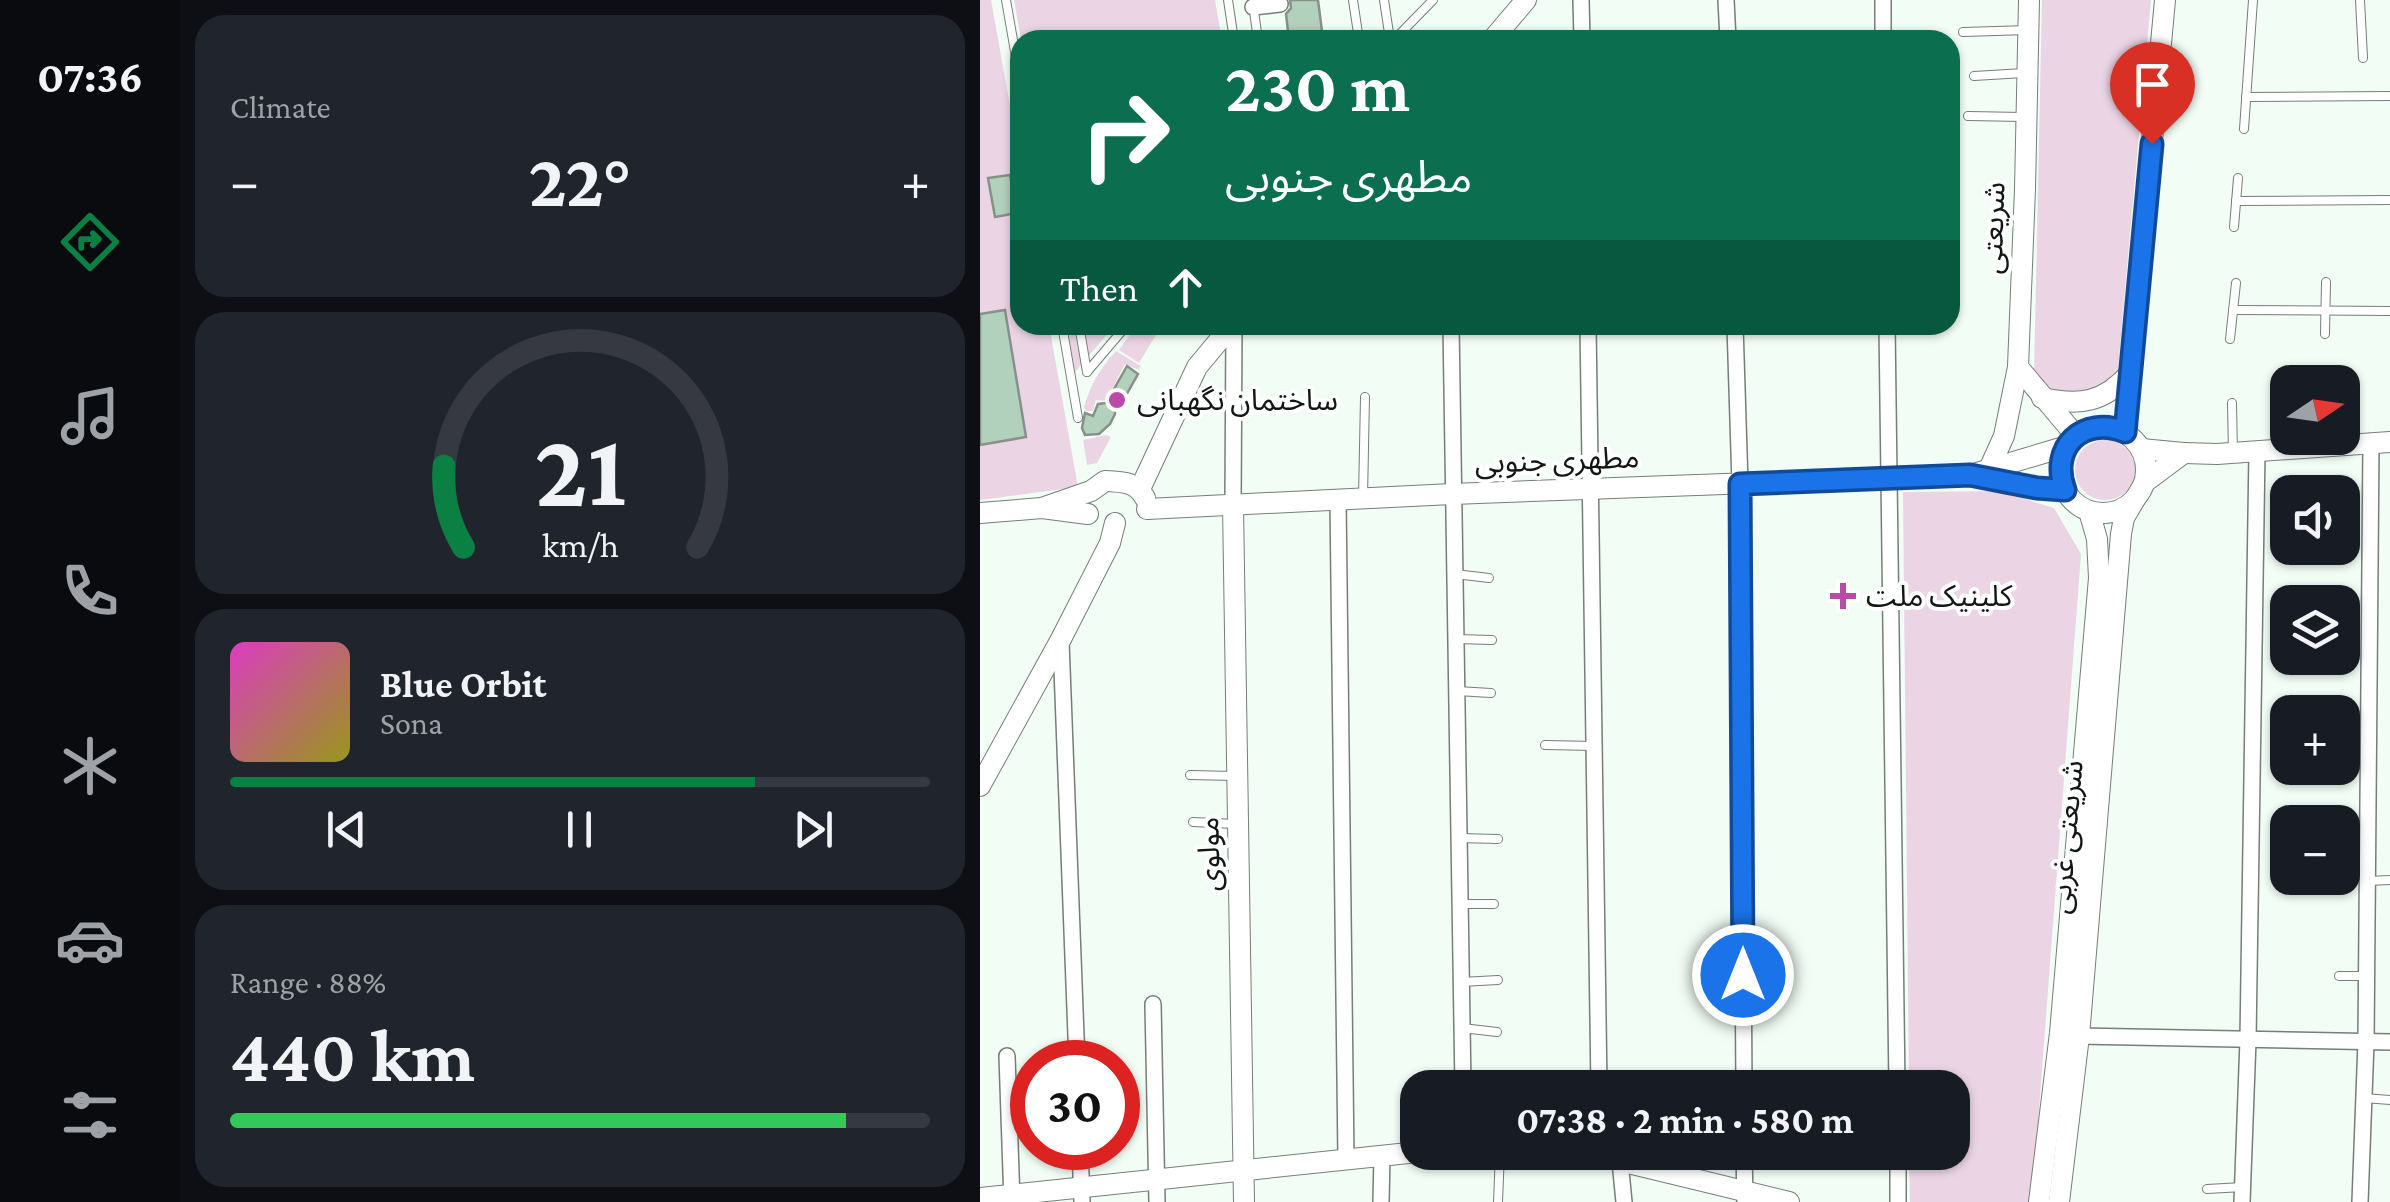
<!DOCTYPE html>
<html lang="en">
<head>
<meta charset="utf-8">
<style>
  body { margin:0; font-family:"Crimson Pro","Noto Sans Arabic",serif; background:#20242c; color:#f1f3f6; height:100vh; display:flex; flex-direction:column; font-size:38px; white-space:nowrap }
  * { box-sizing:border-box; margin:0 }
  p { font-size:32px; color:#9ea1a6 }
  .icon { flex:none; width:55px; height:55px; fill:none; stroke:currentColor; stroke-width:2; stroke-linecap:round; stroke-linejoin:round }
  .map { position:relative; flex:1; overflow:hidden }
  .details { display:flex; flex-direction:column; gap:15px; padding:15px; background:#0d0f14; width:800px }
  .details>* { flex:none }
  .top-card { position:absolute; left:30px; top:30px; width:950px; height:305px; border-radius:30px; box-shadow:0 2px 8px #0004; background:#0b6e4f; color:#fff; overflow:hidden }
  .needle { width:65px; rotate:77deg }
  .fabs { position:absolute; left:1290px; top:365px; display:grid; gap:20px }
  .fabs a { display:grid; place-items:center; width:90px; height:90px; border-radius:20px; background:#171b24; box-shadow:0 2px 8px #0004; font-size:50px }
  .speed { position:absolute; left:30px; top:1040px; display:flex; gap:20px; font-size:50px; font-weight:700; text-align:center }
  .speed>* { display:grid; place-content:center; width:130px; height:130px; border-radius:50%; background:#171b24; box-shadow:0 2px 8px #0004; line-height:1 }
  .speed .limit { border:15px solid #d22; background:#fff; color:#111 }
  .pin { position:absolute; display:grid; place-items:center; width:85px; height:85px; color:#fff; margin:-102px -42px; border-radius:50% 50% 50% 0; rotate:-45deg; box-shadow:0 0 10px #0007 }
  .pin .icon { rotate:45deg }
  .me { position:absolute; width:110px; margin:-55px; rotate:0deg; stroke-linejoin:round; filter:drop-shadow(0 0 8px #0008) }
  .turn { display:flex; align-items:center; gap:35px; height:210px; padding:0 50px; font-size:45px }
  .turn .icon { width:130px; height:130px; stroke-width:2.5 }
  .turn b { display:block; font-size:70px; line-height:85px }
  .then { display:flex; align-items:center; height:95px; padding:0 50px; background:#0003; gap:20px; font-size:38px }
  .big { font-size:75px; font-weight:700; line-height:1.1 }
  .details .card { flex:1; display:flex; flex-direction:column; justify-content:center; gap:15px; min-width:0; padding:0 35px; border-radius:30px; background:#20242c }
  .details .dial { align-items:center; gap:0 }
  .dial svg { height:260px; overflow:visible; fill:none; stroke:#363941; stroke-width:7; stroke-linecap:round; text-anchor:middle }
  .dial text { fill:#f1f3f6; stroke:none }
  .song { display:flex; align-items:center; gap:30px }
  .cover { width:120px; height:120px; border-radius:15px; background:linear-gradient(135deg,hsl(310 70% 55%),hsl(60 70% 35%)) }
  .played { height:10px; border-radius:5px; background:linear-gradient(90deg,#0b8043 75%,#363941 75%) }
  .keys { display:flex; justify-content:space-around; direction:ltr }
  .heat { display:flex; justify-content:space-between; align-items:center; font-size:55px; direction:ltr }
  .charge { height:15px; border-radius:8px; background:linear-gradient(90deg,#34c759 88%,#363941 0) }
  .trip { position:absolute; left:420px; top:1070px; width:570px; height:100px; border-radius:30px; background:#171b24; box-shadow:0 2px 8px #0004; font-weight:700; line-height:100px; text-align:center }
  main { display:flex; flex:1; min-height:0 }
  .tabs { display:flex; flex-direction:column; width:180px; justify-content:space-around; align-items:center; background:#090b0e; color:#9ea1a6 }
  .tabs .icon { width:70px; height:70px }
  .tabs .current { color:#0b8043 }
  .tabs b { font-size:45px; color:#f1f3f6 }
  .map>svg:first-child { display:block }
  .green { fill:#ebd5e5 }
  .building { fill:#b2d1bd; stroke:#87918a; stroke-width:2.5 }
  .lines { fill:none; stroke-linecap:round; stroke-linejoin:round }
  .lane-casing { stroke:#757e78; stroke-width:10 }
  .street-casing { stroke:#757e78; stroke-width:18 }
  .secondary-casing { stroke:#757e78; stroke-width:22 }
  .lane { stroke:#fff; stroke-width:8 }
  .street { stroke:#fff; stroke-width:15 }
  .secondary { stroke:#fff; stroke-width:20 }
  .route-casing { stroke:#114b97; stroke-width:25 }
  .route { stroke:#1a73e8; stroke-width:18 }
  .poi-dot { fill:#ba4aa7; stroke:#fff; stroke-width:4 }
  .labels { text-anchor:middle; stroke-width:8; stroke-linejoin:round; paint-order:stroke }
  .street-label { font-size:30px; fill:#121614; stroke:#fff }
  .poi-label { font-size:30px; fill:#121614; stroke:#fff; text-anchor:start }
</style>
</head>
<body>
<main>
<nav class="tabs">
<b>07:36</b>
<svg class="icon current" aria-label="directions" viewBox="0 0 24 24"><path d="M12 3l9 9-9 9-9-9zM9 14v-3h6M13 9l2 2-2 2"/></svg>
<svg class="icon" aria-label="music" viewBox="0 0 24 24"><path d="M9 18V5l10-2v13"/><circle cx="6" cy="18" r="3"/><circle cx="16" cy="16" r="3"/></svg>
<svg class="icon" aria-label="phone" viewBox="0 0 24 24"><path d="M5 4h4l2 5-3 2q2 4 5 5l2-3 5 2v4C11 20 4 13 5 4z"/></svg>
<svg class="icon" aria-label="climate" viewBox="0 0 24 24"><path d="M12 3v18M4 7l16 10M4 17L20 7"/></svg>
<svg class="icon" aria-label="car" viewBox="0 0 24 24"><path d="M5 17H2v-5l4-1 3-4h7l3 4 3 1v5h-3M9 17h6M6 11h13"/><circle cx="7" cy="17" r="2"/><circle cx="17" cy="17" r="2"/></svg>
<svg class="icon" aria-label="filters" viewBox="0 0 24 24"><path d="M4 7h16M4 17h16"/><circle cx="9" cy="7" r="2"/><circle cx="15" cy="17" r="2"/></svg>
</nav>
<section class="details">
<div class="card"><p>Climate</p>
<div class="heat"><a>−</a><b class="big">22°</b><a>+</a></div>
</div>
<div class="card dial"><svg viewBox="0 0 100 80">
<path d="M14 69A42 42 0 1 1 86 69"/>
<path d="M14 69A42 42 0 0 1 8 44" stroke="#0b8043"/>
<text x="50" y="56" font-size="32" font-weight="700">21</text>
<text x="50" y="72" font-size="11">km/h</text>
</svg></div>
<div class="card">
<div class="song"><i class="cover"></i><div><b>Blue Orbit</b><p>Sona</p></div></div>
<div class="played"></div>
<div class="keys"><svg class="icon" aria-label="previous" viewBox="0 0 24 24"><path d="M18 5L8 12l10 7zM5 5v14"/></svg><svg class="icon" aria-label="pause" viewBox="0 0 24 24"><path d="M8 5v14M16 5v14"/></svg><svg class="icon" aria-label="next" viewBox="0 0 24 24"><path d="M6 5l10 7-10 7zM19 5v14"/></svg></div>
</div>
<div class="card"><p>Range · 88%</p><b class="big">440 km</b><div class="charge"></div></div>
</section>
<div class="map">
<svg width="1410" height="1202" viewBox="0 0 1410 1202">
  <rect width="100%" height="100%" fill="#f2fdf6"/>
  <g class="green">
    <path d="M0,0H11L40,161V325H69L98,487L0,500Z"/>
    <path d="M34,0H235L242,40H41Z"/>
    <path d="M1062,0H1171L1138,369L1116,396L1079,395L1054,374Z"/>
    <path d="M87,325H135L95,372Z"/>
    <path d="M157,325H182L159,363L139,350Z"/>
    <path d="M136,351L161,366L159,370L145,364L126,401L116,400L113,411H106L104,407C111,383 120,369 136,351Z"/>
    <path d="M126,435L131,437L117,463L107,465L103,440Z"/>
    <circle cx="1125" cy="470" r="30"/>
    <path d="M1019,491L1074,508L1101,554L1052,1202H930L929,1153L972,1152V1088L929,1087L923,492Z"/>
  </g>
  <g class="building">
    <path d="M310,0H338L343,39L309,40L306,14L311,8Z"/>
    <path d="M30,175L37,213L15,217L8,178Z"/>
    <path d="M25,310L46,437L0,445V314Z"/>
    <path d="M147,366L158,374L141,404L135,407V414L130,424L119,434L105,435L102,428L105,413L113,416L118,404L126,403Z"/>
  </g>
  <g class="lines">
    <defs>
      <g id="lane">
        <path d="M26,0L40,80"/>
        <path d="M248,0L254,40"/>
        <path d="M373,0L379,40"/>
        <path d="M404,0L410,40"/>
        <path d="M1380,0L1383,58"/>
        <path d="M273,4L278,40"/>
        <path d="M983,32L1048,30"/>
        <path d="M414,40L453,0"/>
        <path d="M994,76L1044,73"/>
        <path d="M1266,97L1410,96"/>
        <path d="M988,116L1043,117"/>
        <path d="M1264,129L1273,0"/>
        <path d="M1256,201L1410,200"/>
        <path d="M1254,227L1258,178"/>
        <path d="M1253,310L1410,311"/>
        <path d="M82,325L98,418"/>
        <path d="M99,325L107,372"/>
        <path d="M1345,334L1346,282"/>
        <path d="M1250,339L1256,283"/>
        <path d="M107,372L147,325"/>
        <path d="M1252,403L1253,453"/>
        <path d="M383,498L385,397"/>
        <path d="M475,574L509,578"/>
        <path d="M476,639L512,640"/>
        <path d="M477,691L511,693"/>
        <path d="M565,745L615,746"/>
        <path d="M210,775L254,776"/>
        <path d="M213,822L255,824"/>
        <path d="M479,838L518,839"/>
        <path d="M1387,881L1410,880"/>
        <path d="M480,904H514"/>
        <path d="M1359,976H1386"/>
        <path d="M481,982L518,980"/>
        <path d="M482,1028L517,1032"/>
        <path d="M1384,1098L1410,1100"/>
        <path d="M1227,1189L1263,1187"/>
        <path d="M518,1202L520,1152"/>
      </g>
      <g id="street">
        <path d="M601,0L602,40"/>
        <path d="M746,0L748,40"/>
        <path d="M903,0V40"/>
        <path d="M273,7L300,4"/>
        <path d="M471,325L483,1088"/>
        <path d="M608,325L619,1088"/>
        <path d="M755,325L760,484L764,1088"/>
        <path d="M907,325L917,1088"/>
        <path d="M358,500L366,1160"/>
        <path d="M253,505L254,325"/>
        <path d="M81,642L97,1062"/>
        <path d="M173,1004L177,1202"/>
        <path d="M1099,1036L1410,1042"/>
        <path d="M27,1056L32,1202"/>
        <path d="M100,1148L102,1202"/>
        <path d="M764,1152L765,1202"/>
        <path d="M918,1152V1202"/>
        <path d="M640,1161L644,1202"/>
        <path d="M401,1202L402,1156"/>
        <path d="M1262,1202L1268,1040L1277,451"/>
        <path d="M1380,1202L1386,1042L1391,444"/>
      </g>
      <g id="secondary">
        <path d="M1049,0L1045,189L1038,367L1096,436"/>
        <path d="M512,40L546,0"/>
        <path d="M1062,398C1100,406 1124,403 1151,372"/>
        <circle cx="1123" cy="470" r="43"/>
        <path d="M1145,433L1185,0"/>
        <path d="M1204,453L1237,454L1410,442"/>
        <path d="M1010,467L1024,436L1038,367"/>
        <path d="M160,489L217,367L252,325"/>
        <path d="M1085,490L1057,488L990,475L1087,446"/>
        <path d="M253,505L264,1202"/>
        <path d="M62,508L111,491L125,481C142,482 156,481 165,498"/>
        <path d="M167,509L472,494L990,475"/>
        <path d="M0,513L62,508L108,514"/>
        <path d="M0,786L81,639L130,543L135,523"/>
        <path d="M600,1152L620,1155L640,1161L809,1202"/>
        <path d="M0,1198L438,1152"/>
        <path d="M1059,1202L1080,1033L1119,578L1117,539L1109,511"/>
        <path d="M1079,1202L1099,1036L1141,534L1144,518L1165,482L1204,453L1161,449"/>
      </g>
    </defs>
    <use href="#lane" class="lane-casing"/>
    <use href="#street" class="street-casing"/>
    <use href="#secondary" class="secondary-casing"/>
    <use href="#lane" class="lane"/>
    <use href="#street" class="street"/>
    <use href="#secondary" class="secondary"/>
  </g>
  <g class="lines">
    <defs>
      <path id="route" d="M763,975L760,484L990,475L1057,488L1085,490C1069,447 1103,415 1145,432L1172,144"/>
    </defs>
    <use href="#route" class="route-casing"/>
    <use href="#route" class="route"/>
  </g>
  <g class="poi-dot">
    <circle cx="137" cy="400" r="10"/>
    <path d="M858 581h10v10h10v10h-10v10h-10v-10h-10v-10h10z"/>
  </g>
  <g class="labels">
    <g class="street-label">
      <text transform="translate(1013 228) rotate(-88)" y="10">شریعتی</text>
      <text transform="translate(577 460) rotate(-2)" y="10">مطهری جنوبی</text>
      <text transform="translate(1086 837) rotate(-85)" y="10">شریعتی غربی</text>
      <text transform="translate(229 854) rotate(-91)" y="10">مولوی</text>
    </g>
    <g class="poi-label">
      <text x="157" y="410">ساختمان نگهبانی</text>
      <text x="886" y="606">کلینیک ملت</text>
    </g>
  </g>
</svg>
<div class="fabs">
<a><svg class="needle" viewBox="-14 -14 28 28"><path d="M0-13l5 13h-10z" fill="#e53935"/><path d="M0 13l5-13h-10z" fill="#9ea1a6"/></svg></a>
<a><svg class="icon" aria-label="sound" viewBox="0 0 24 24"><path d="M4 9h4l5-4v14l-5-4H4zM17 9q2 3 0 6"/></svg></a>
<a><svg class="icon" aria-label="layers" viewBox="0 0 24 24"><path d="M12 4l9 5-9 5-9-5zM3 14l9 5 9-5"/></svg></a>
<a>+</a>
<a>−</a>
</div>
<div class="speed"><div class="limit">30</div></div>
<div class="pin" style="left:1172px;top:144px;background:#d93025"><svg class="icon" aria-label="arrive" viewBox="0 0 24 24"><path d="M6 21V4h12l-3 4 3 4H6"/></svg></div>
<svg class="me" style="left:763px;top:975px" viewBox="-20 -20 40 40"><circle r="17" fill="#1a73e8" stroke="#fff" stroke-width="3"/><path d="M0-11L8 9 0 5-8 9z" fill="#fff"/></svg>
<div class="trip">07:38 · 2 min · 580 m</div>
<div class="top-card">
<div class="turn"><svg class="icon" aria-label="right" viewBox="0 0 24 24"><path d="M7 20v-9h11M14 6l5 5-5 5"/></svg><div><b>230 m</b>مطهری جنوبی</div></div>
<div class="then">Then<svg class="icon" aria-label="ahead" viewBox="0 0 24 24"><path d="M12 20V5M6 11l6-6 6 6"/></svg></div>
</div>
</div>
</main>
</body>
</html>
